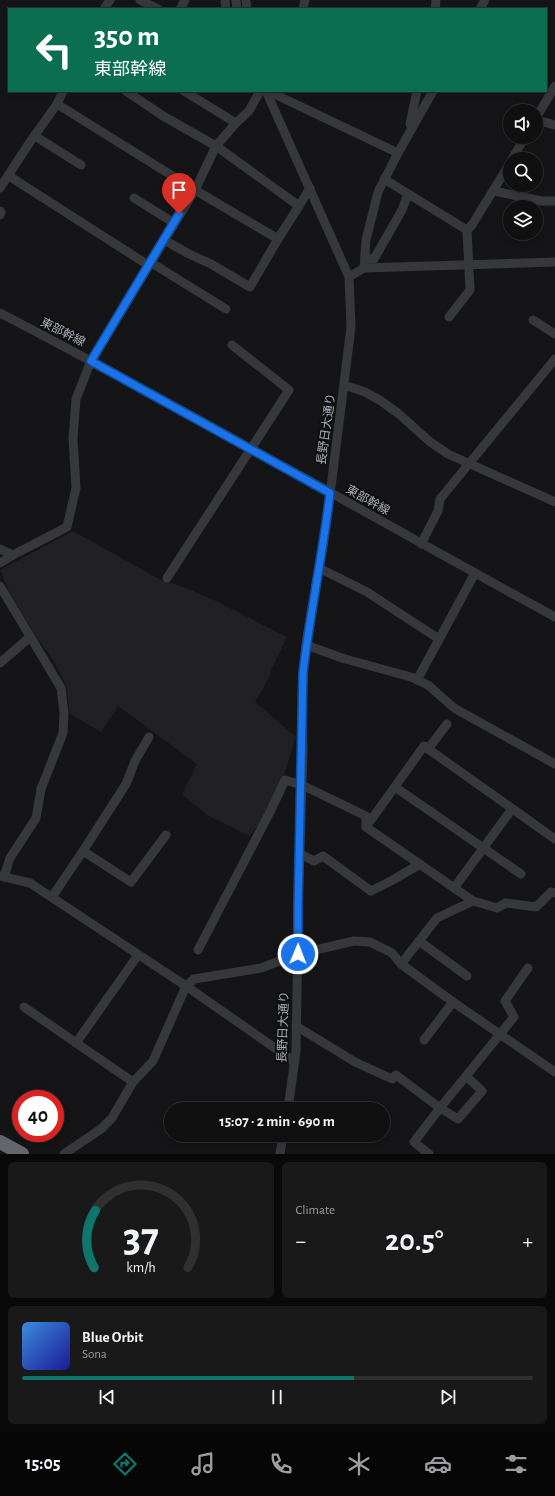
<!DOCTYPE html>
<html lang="en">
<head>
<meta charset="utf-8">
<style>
  body { margin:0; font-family:"Alegreya Sans","Noto Sans JP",sans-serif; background:#19191a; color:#f1f3f6; height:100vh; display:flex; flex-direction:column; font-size:15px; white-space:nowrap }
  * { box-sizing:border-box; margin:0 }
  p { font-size:13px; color:#9c9d9f }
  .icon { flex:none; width:22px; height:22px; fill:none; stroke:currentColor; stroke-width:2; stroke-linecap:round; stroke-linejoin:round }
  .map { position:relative; height:1154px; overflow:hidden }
  .sheet { display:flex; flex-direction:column; gap:8px; padding:8px; background:#090909; flex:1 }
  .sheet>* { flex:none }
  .top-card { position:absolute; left:8px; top:8px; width:539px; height:84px; border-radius:0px; box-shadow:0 2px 6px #0003,0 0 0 1px #303031; background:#0b6e4f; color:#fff; overflow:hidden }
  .fabs { position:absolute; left:503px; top:104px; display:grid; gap:8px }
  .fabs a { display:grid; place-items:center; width:40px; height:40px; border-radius:50%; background:#101011; box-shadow:0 2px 6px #0003,0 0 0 1px #303031; font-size:20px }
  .speed { position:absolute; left:12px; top:1090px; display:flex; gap:8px; font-size:20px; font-weight:700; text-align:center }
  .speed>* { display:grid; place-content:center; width:52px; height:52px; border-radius:50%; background:#101011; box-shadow:0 2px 6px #0003,0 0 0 1px #303031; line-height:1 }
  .speed .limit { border:6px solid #d22; background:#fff; color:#111 }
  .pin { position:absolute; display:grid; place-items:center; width:34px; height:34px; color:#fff; margin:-41px -17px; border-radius:50% 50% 50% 0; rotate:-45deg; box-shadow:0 0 4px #0007 }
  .pin .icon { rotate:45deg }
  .me { position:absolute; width:44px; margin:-22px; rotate:1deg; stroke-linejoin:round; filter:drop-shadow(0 0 3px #0008) }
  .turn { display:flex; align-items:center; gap:14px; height:84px; padding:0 20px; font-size:18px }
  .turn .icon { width:52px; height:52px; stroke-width:2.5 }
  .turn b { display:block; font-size:28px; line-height:34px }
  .big { font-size:30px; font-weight:600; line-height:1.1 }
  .sheet .card { flex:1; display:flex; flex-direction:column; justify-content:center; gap:6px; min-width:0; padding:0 14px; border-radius:6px; background:#19191a }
  .sheet .dial { align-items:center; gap:0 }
  .dial svg { height:104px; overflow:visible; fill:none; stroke:#303031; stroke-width:7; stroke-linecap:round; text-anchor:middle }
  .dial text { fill:#f1f3f6; stroke:none }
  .song { display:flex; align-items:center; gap:12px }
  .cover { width:48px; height:48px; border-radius:6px; background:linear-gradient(135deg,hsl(210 70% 55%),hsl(240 70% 35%)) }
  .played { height:4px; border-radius:2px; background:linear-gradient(90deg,#0f766e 65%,#303031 65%) }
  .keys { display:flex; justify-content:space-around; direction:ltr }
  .heat { display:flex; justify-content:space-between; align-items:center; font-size:22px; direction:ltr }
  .sheet .tiles { flex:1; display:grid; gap:8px; grid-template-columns:1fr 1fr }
  .card:last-child { grid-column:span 2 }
  .trip { position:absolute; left:164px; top:1102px; width:226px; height:40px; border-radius:20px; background:#101011; box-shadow:0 2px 6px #0003,0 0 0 1px #303031; font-weight:600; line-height:40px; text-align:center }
  .dock { display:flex; height:64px; justify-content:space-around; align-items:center; background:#060607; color:#9c9d9f }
  .dock .icon { width:28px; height:28px }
  .dock .selected { color:#0f766e }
  .dock b { font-size:18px; color:#f1f3f6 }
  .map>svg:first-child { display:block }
  .built { fill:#212124 }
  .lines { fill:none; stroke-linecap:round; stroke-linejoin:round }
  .minor { stroke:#36383c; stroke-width:9 }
  .highway { stroke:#62666d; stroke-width:14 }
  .route-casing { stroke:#114b97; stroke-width:10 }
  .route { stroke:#1a73e8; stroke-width:7 }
  .labels { text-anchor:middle; stroke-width:4; stroke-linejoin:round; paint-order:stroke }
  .street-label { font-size:12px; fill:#a7adb7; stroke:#101012 }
</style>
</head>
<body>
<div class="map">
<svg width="555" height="1154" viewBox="0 0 555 1154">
  <rect width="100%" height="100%" fill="#151517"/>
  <path class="built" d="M73,531L159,579L186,588L214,600L287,637L272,668L270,676L255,702L296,737L275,803L250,836L207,815L182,794L197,764L118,706L101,732L70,714L66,685L53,660L35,635L9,591L0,570Z"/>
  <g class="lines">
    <g class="minor">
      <path d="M140,0L158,9"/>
      <path d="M225,0L226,9"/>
      <path d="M236,0L237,9"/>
      <path d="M246,0L247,9"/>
      <path d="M104,9L110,0"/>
      <path d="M180,9L185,0"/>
      <path d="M303,9L305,0"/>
      <path d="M435,9L436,0"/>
      <path d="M480,9L485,0"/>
      <path d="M126,91L163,116L216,146L299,206L310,188"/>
      <path d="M184,91L236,123"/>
      <path d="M266,91L349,277L351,327L326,527L307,637L303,673L302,695L303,751L298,907V934L296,1051L288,1109"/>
      <path d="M268,91L398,153"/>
      <path d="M57,104L195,190L278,239L299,206"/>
      <path d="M536,118L555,86"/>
      <path d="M536,120L555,125"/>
      <path d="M410,124L417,91"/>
      <path d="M35,136L81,165"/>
      <path d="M512,159L525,137"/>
      <path d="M9,176L148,265"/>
      <path d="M384,179L467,230"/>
      <path d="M0,188L30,142L57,104L63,91"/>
      <path d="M494,191L542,201H555"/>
      <path d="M134,198L174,223"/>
      <path d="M0,211L1,212L0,215"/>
      <path d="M164,240L189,254L211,264L250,287L278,239"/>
      <path d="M365,258L374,259L402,210L408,194"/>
      <path d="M150,262L226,309"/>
      <path d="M364,268L366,240L378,192L398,153L433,91"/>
      <path d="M349,277L364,268L555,262"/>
      <path d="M0,313C187,410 370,516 555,617"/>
      <path d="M449,317L470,290L467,230L472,225L510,163"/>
      <path d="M533,320L555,334"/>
      <path d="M344,385L365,392L381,401L399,414L429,441L448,454L555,502"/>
      <path d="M421,544L438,511L440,499L555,359"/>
      <path d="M0,549L13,555L0,563"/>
      <path d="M13,555L67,527L76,488L73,438L76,399L91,361L195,190L216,146L236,123L249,111L260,91"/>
      <path d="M319,568L367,592L439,639"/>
      <path d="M167,578L289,390L232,345"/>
      <path d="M0,586L61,688L64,713L63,733L41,789L36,818L10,858L4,877"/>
      <path d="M306,645L345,659L411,677L428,685L454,708L555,764"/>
      <path d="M0,663L30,637"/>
      <path d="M417,680L475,573"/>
      <path d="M149,737L135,761L126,784L83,851L131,882L166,835"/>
      <path d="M428,749L447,724"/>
      <path d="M395,787L521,874"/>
      <path d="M366,827L424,746L555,839"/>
      <path d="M300,854L314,861L323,856L371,891L391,881L420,864"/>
      <path d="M0,876L30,883L186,986L295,1062"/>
      <path d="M454,888L512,809"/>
      <path d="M52,897L83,851"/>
      <path d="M473,901L497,908L506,903L536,907L551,892L555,893"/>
      <path d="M419,941L467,976"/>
      <path d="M198,950L270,812L285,780L302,785L366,816V827L473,901L437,918L401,964"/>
      <path d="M24,1007L133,1082"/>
      <path d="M296,1026L355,1062L392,1079L396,1075L440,1108L414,1142L429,1154"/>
      <path d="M424,1040L453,1002"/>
      <path d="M76,1043L138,955"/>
      <path d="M466,1076L482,1091L458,1119L440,1108L514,1017L505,1001L528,968"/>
      <path d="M64,1154L101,1129L112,1118L133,1082L153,1061L186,986L194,979L261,968L298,954L354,941L370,942L392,953L401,964L453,1002L555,1072"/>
      <path d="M280,1154L283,1135"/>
    </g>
    <path class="highway" d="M0,1142L22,1154"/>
  </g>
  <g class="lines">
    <defs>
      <path id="route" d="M179,214L91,361L330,493C323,553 310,613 303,673L298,907V954"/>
    </defs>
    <use href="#route" class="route-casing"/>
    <use href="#route" class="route"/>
  </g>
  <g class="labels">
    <g class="street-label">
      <text transform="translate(63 332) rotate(27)" y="4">東部幹線</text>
      <text transform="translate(326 429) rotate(-82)" y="4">長野日大通り</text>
      <text transform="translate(368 500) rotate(29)" y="4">東部幹線</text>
      <text transform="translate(283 1027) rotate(-88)" y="4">長野日大通り</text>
    </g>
  </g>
</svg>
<div class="fabs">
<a><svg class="icon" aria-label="sound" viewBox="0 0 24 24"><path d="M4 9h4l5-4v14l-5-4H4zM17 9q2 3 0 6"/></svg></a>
<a><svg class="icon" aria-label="search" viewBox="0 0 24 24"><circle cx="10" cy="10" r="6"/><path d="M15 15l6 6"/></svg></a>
<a><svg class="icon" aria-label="layers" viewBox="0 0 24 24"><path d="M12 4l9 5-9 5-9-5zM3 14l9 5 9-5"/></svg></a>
</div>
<div class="speed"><div class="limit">40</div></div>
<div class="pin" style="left:179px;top:214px;background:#d93025"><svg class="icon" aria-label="arrive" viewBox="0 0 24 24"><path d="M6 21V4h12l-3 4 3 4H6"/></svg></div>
<svg class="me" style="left:298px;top:954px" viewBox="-20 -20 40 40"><circle r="17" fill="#1a73e8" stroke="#fff" stroke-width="3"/><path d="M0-11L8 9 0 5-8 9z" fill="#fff"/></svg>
<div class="trip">15:07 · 2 min · 690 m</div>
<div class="top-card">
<div class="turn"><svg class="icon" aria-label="left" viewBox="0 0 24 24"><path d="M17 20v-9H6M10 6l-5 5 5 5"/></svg><div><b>350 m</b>東部幹線</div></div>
</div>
</div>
<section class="sheet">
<div class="tiles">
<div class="card dial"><svg viewBox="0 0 100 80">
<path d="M14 69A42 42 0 1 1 86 69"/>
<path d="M14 69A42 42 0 0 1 15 25" stroke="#0f766e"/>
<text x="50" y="56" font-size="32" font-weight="700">37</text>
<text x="50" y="72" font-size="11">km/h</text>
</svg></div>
<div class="card"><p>Climate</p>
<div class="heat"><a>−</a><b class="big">20.5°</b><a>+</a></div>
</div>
<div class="card">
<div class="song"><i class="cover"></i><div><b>Blue Orbit</b><p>Sona</p></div></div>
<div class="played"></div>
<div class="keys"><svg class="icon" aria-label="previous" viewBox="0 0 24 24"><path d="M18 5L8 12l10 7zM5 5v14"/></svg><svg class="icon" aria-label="pause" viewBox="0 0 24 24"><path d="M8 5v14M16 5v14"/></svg><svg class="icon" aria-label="next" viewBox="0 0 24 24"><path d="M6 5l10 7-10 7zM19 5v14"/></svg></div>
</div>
</div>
</section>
<nav class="dock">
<b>15:05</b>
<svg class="icon selected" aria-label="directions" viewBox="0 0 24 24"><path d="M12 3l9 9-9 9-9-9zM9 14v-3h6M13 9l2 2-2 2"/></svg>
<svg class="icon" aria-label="music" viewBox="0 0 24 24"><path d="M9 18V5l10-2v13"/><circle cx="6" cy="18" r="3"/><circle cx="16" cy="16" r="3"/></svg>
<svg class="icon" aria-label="phone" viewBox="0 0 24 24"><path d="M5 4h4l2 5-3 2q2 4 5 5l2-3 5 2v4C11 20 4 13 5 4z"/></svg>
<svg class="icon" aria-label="climate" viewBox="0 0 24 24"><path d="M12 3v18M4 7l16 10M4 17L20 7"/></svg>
<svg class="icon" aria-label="car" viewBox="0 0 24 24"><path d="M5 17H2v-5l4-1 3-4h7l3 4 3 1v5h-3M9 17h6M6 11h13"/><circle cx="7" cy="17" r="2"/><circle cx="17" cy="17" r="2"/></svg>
<svg class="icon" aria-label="filters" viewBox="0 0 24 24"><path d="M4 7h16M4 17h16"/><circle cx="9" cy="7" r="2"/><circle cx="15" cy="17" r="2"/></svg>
</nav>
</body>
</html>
